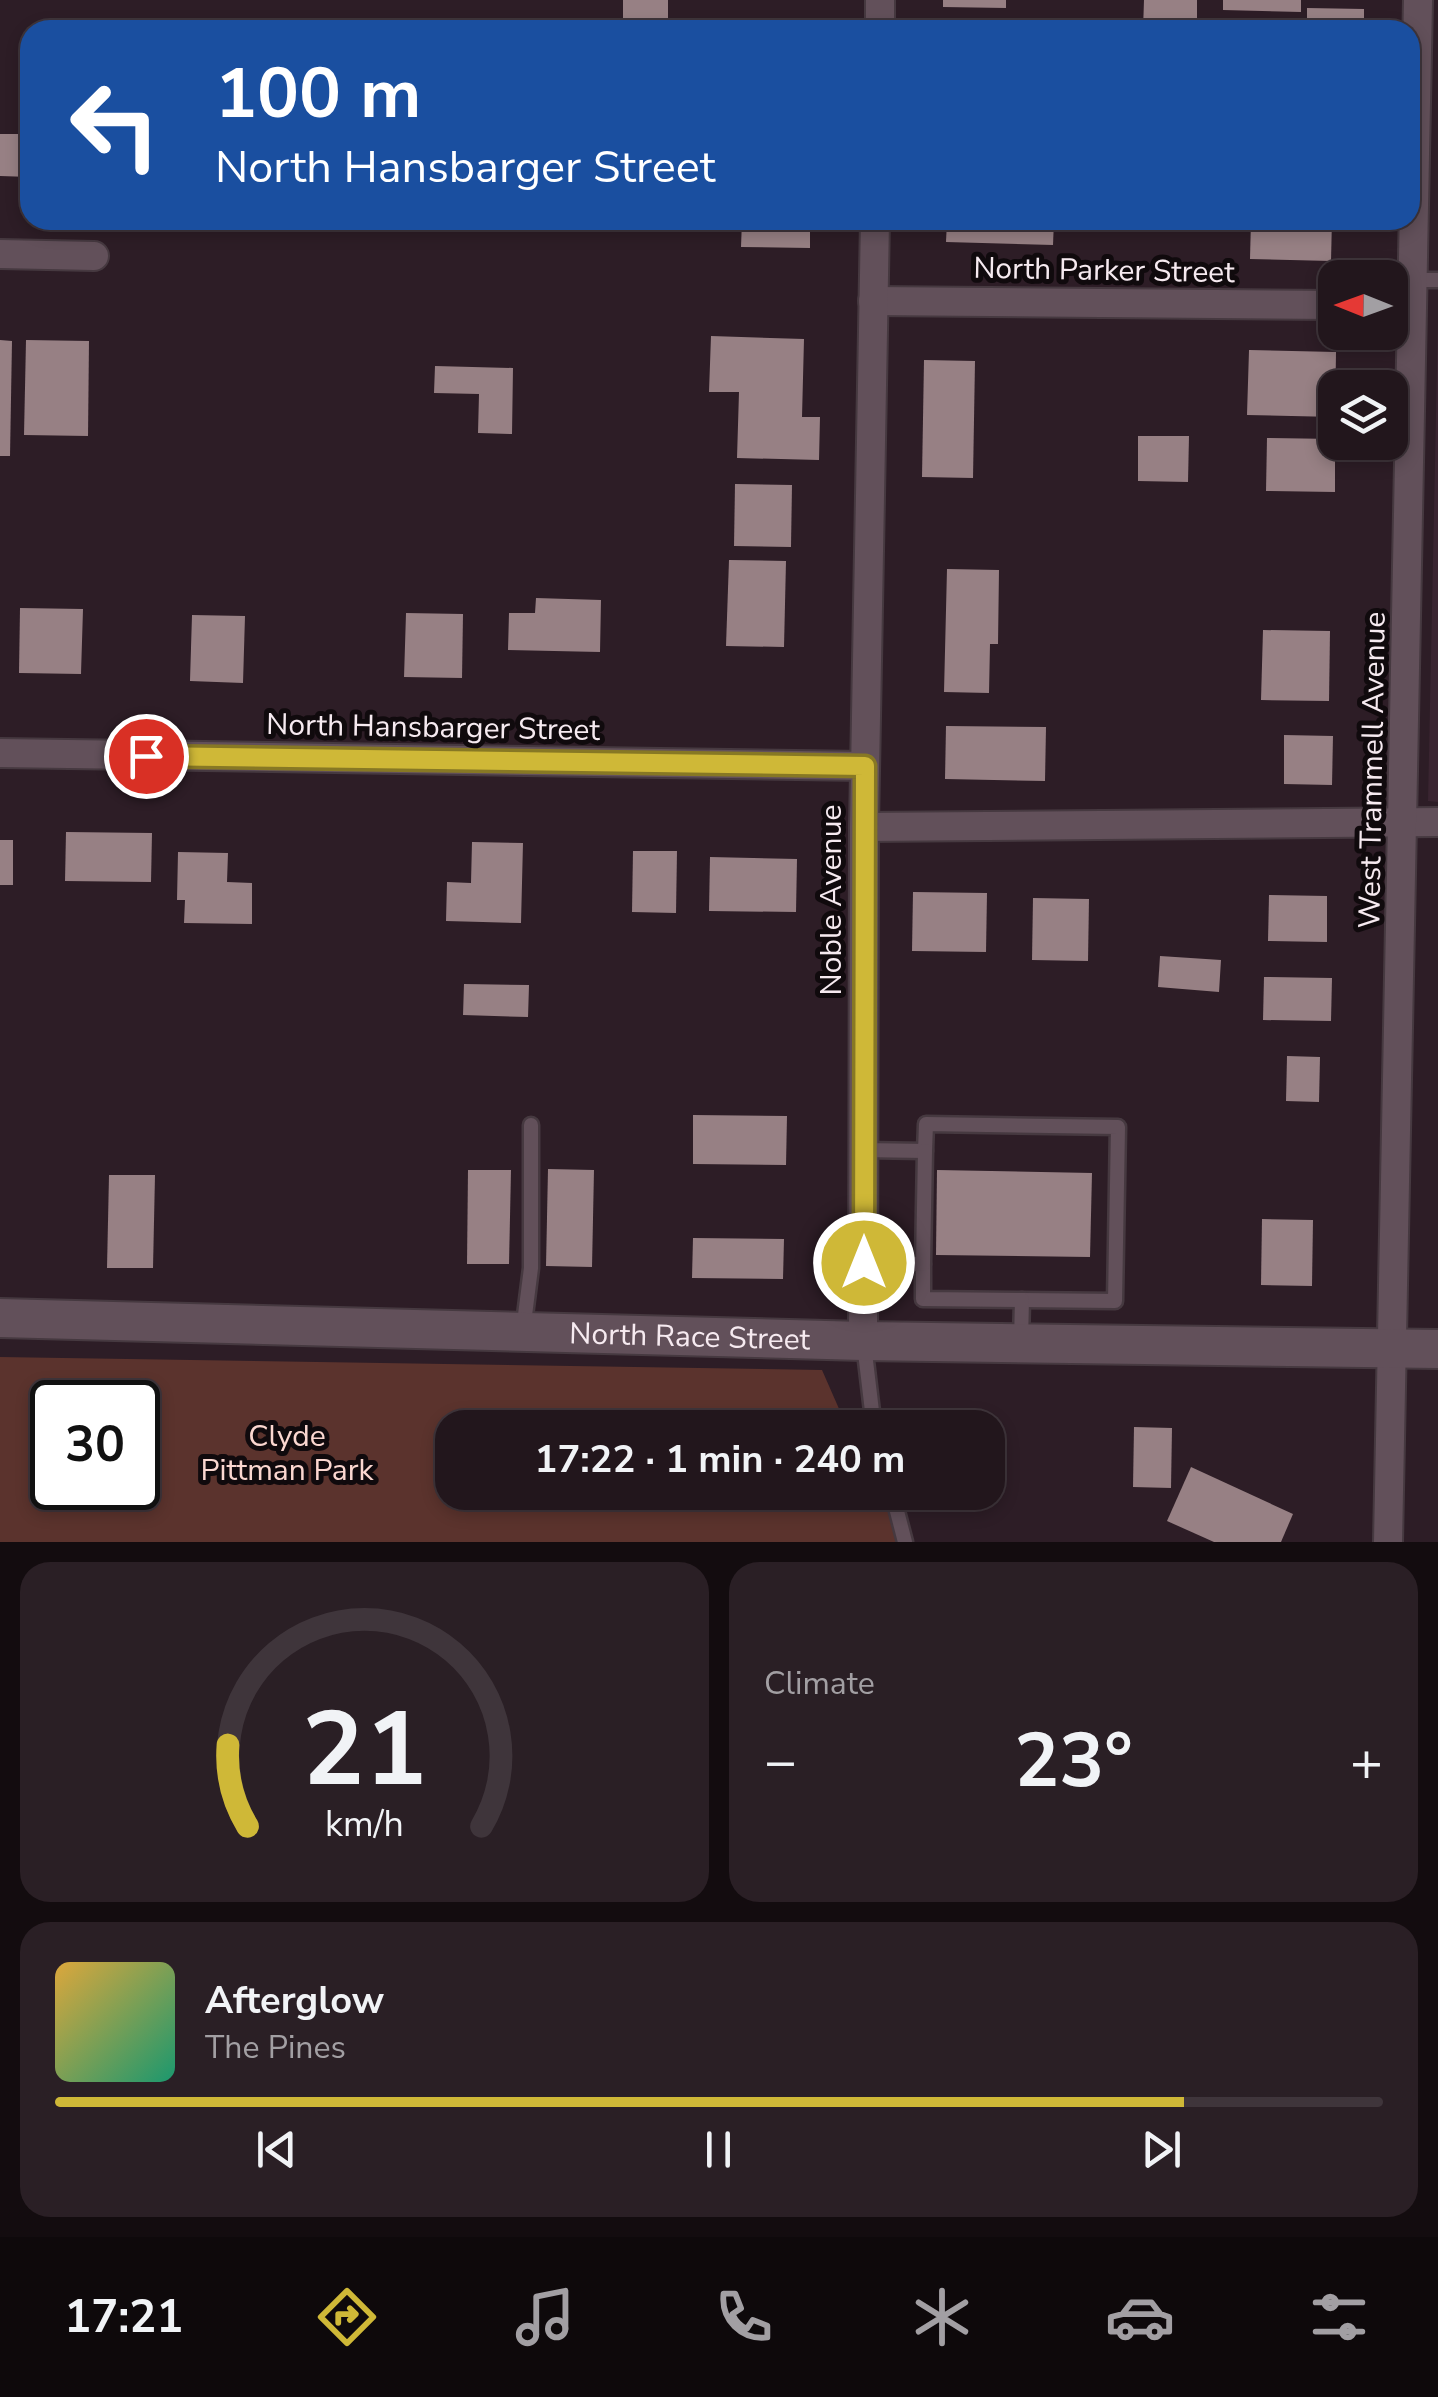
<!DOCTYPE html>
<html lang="en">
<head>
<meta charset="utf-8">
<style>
  body { margin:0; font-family:"Nunito Sans",sans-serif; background:#2a1f25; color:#f1f3f6; height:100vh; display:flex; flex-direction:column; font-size:38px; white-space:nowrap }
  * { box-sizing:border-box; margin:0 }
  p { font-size:32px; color:#a29fa3 }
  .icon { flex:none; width:55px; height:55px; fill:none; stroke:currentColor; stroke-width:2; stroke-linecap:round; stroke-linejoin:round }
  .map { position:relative; height:1542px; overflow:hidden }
  .drawer { display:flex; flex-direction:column; gap:20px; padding:20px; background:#130c0f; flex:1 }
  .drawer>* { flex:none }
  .hud { position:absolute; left:20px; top:20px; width:1400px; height:210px; border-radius:30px; box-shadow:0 5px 15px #0003,0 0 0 2px #3f353b; background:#1a4fa0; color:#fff; overflow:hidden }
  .needle { width:65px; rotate:271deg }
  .tools { position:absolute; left:1318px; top:260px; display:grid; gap:20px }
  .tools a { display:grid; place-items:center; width:90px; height:90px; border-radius:20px; background:#22161c; box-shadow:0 5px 15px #0003,0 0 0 2px #3f353b; font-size:50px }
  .speed { position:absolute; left:30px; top:1380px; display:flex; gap:20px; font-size:50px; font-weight:700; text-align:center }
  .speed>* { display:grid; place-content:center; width:130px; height:130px; border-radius:50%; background:#22161c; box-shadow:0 5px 15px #0003,0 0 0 2px #3f353b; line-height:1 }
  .speed .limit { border:5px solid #111; border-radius:15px; background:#fff; color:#111 }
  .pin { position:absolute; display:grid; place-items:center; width:85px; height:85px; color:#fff; margin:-42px; border:5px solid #fff; border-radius:50%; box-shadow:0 2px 10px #0007 }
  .me { position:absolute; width:110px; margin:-55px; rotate:0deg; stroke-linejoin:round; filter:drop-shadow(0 0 8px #0008) }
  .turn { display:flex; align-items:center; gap:35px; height:210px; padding:0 30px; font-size:45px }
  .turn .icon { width:130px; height:130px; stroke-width:2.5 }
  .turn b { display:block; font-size:70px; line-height:85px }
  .big { font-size:75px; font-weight:700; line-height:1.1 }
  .drawer .card { flex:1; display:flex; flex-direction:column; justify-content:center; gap:15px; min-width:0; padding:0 35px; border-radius:30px; background:#2a1f25 }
  .drawer .dial { align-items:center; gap:0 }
  .dial svg { height:260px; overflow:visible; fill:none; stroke:#3f353b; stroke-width:7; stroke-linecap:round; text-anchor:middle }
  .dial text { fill:#f1f3f6; stroke:none }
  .song { display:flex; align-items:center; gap:30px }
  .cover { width:120px; height:120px; border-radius:15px; background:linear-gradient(135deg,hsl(40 70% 55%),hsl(160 70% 35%)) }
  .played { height:10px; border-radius:5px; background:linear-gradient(90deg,#cfb837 85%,#3f353b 85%) }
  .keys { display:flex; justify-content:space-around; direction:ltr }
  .heat { display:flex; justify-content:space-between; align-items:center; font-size:55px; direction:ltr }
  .drawer .tiles { flex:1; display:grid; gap:20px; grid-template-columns:1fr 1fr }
  .card:last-child { grid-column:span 2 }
  .trip { position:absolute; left:435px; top:1410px; width:570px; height:100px; border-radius:30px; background:#22161c; box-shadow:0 5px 15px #0003,0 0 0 2px #3f353b; font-weight:700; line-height:100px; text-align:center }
  .tab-bar { display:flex; height:160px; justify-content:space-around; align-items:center; background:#0e090b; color:#a29fa3 }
  .tab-bar .icon { width:70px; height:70px }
  .tab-bar .current { color:#cfb837 }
  .tab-bar b { font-size:45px; color:#f1f3f6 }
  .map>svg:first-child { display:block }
  .built { fill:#3a2531 }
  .green { fill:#5b332d; fill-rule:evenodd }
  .building { fill:#978084 }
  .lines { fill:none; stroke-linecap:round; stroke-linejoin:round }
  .service-casing { stroke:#463940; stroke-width:19 }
  .minor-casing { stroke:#463940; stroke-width:32 }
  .secondary-casing { stroke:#463940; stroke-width:42 }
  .service { stroke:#62505a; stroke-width:14 }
  .minor { stroke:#62505a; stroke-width:28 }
  .secondary { stroke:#62505a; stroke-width:38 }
  .route-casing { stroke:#877824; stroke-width:25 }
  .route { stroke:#cfb837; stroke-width:18 }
  .labels { text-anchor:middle; stroke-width:10; stroke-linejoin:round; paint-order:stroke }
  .street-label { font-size:30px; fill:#f6eaf0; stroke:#100a0d }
  .park-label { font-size:30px; fill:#fbd7d0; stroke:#100a0d }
</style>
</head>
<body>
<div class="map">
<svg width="1438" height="1542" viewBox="0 0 1438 1542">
  <rect width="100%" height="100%" fill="#2d1d26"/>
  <path class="built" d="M1438,318V802L1428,801Z"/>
  <path class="green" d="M0,1357L822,1370L847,1427L452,1428V1492L879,1493L908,1542H0ZM52,1402H138V1488H52Z"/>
  <g class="building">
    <path d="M623,0H668V19L623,18Z"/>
    <path d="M943,0H1006V8L943,7Z"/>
    <path d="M1144,0H1197V30H1143Z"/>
    <path d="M1223,0H1301V12L1223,10Z"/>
    <path d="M1307,8L1364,9V30H1307Z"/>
    <path d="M0,134H30V177L0,176Z"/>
    <path d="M742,220H810V248L741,247Z"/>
    <path d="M947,220H1054L1053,245L946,242Z"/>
    <path d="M1251,220H1332L1331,261L1250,259Z"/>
    <path d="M711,336L804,339L802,417H820L819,460L737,458L739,392H709Z"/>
    <path d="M0,340L12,341L10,456H0Z"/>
    <path d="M26,340L89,341L88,436L24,435Z"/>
    <path d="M1249,350L1336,352L1335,417L1247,415Z"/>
    <path d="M924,360L975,361L973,478L922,477Z"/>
    <path d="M435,366L513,368L512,434L478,433L479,394L434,393Z"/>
    <path d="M1138,436H1189L1188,482L1138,481Z"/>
    <path d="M1267,438L1335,439V492L1266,491Z"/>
    <path d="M735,484L792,485L791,547L734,546Z"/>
    <path d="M729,560L786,561L784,647L726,646Z"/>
    <path d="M947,569L999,570L998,644H990L989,693L944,692Z"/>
    <path d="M536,598L601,600L600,652L508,650L509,613H535Z"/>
    <path d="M20,608L83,609L81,674L19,673Z"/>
    <path d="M406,613L463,614L462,678L404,677Z"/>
    <path d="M192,615L245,616L243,683L190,681Z"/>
    <path d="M1263,630L1330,631L1329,701L1261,700Z"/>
    <path d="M946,726L1046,727L1045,781L945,779Z"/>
    <path d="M1284,735L1333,736L1332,785L1284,784Z"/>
    <path d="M66,832L152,833L151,882L65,881Z"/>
    <rect x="0" y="840" width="13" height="45"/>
    <path d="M472,842L523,843L521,923L446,921L447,882L471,883Z"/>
    <path d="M633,851H677L676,913L632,912Z"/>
    <path d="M178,852L228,853L227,882L252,883V924L184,923L185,900H177Z"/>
    <path d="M710,857L797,859L796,912L709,911Z"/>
    <path d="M913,892L987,893L986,952L912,951Z"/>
    <path d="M1269,895L1327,896V942L1268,941Z"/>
    <path d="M1033,898L1089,899L1088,961L1032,960Z"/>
    <path d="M1160,956L1221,960L1219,992L1158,987Z"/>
    <path d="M1264,977L1332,978L1331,1021L1263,1020Z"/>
    <path d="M464,984L529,985L528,1017L463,1015Z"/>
    <path d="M1287,1056L1320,1057L1319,1102L1286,1101Z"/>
    <path d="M693,1115L787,1116L786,1165L693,1164Z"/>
    <path d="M548,1169L594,1170L592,1267L546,1266Z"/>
    <path d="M468,1170H511L509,1264H467Z"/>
    <path d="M937,1170L1092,1173L1090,1257L936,1255Z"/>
    <path d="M109,1175H155L153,1268H107Z"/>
    <path d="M1262,1219L1313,1220L1312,1286L1261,1285Z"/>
    <path d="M693,1238L784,1239L783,1279L692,1278Z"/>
    <path d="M1134,1427L1172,1428L1171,1488L1133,1487Z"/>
    <path d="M1191,1467L1293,1514L1281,1542H1214L1167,1521Z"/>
  </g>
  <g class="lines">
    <defs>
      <g id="service">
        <path d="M1415,280H1438"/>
        <path d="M863,1150L925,1151L926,1124L1118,1127L1115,1301L1022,1300"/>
        <path d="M864,1263L923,1264V1299L1022,1300L1021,1340"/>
        <path d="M923,1264L925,1151"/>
        <path d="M523,1331L531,1268V1125"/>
        <path d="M864,1344L874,1428"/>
        <path d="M892,1492L905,1542"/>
      </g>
      <g id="minor">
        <path d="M880,30V0"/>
        <path d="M0,254L94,256"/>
        <path d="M873,301L1335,305"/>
        <path d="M0,753L865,766"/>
        <path d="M864,827L1438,822"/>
        <path d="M863,1341L864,827L875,220"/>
        <path d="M1388,1542L1418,0"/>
      </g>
      <g id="secondary">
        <path id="s1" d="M0,1318L863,1341L1438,1349"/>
      </g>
    </defs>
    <use href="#service" class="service-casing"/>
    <use href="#minor" class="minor-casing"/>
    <use href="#secondary" class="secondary-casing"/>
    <use href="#service" class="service"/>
    <use href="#minor" class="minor"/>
    <use href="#secondary" class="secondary"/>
  </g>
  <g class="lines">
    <defs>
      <path id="route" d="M146,756L865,766L864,1263"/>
    </defs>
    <use href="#route" class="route-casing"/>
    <use href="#route" class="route"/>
  </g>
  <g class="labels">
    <g class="street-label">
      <text transform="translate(1104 270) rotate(1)" y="10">North Parker Street</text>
      <text transform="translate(433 727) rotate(1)" y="10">North Hansbarger Street</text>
      <text transform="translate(1372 770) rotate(-89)" y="10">West Trammell Avenue</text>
      <text transform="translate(831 900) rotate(-90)" y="10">Noble Avenue</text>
      <text dy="10" stroke="none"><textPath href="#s1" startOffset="690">North Race Street</textPath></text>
    </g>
    <g class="park-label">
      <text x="287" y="1446">Clyde<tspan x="287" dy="34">Pittman Park</tspan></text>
    </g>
  </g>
</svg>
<div class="tools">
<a><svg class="needle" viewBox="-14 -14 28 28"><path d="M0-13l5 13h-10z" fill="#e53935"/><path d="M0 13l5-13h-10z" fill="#a29fa3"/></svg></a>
<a><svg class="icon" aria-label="layers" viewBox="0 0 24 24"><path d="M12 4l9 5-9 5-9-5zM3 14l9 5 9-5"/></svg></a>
</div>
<div class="speed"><div class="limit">30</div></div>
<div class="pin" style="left:146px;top:756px;background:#d93025"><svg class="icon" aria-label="arrive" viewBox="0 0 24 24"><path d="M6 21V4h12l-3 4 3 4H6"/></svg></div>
<svg class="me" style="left:864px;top:1263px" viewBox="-20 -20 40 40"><circle r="17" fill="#cfb837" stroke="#fff" stroke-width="3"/><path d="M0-11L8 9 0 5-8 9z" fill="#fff"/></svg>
<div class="trip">17:22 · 1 min · 240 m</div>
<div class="hud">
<div class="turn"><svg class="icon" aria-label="left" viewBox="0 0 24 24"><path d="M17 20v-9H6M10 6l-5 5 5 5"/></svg><div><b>100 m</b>North Hansbarger Street</div></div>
</div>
</div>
<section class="drawer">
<div class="tiles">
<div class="card dial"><svg viewBox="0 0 100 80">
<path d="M14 69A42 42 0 1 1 86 69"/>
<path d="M14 69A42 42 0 0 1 8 44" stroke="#cfb837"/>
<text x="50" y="56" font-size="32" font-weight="700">21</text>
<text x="50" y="72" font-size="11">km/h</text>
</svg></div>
<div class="card"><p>Climate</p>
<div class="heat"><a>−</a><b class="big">23°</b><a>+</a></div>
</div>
<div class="card">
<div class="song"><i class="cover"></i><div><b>Afterglow</b><p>The Pines</p></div></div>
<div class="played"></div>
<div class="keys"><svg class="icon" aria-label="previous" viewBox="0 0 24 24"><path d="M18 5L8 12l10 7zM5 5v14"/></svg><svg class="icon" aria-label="pause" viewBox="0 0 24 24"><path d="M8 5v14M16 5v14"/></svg><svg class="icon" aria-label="next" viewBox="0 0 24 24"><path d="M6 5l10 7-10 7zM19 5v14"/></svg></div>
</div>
</div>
</section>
<nav class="tab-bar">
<b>17:21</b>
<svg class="icon current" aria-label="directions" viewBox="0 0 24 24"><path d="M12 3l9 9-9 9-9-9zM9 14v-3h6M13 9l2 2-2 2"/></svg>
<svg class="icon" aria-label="music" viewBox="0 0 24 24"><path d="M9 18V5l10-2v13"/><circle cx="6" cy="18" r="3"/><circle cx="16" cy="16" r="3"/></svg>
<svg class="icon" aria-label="phone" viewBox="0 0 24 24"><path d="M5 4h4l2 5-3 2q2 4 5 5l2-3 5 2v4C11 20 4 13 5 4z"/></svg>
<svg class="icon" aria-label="climate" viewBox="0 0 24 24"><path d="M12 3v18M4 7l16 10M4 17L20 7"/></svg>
<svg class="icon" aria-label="car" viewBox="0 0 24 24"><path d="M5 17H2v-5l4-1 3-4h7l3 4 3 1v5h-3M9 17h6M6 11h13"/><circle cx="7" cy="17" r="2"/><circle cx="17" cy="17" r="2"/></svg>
<svg class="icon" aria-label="filters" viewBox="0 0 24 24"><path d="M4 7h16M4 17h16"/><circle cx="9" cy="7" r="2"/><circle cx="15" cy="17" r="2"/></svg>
</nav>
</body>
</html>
